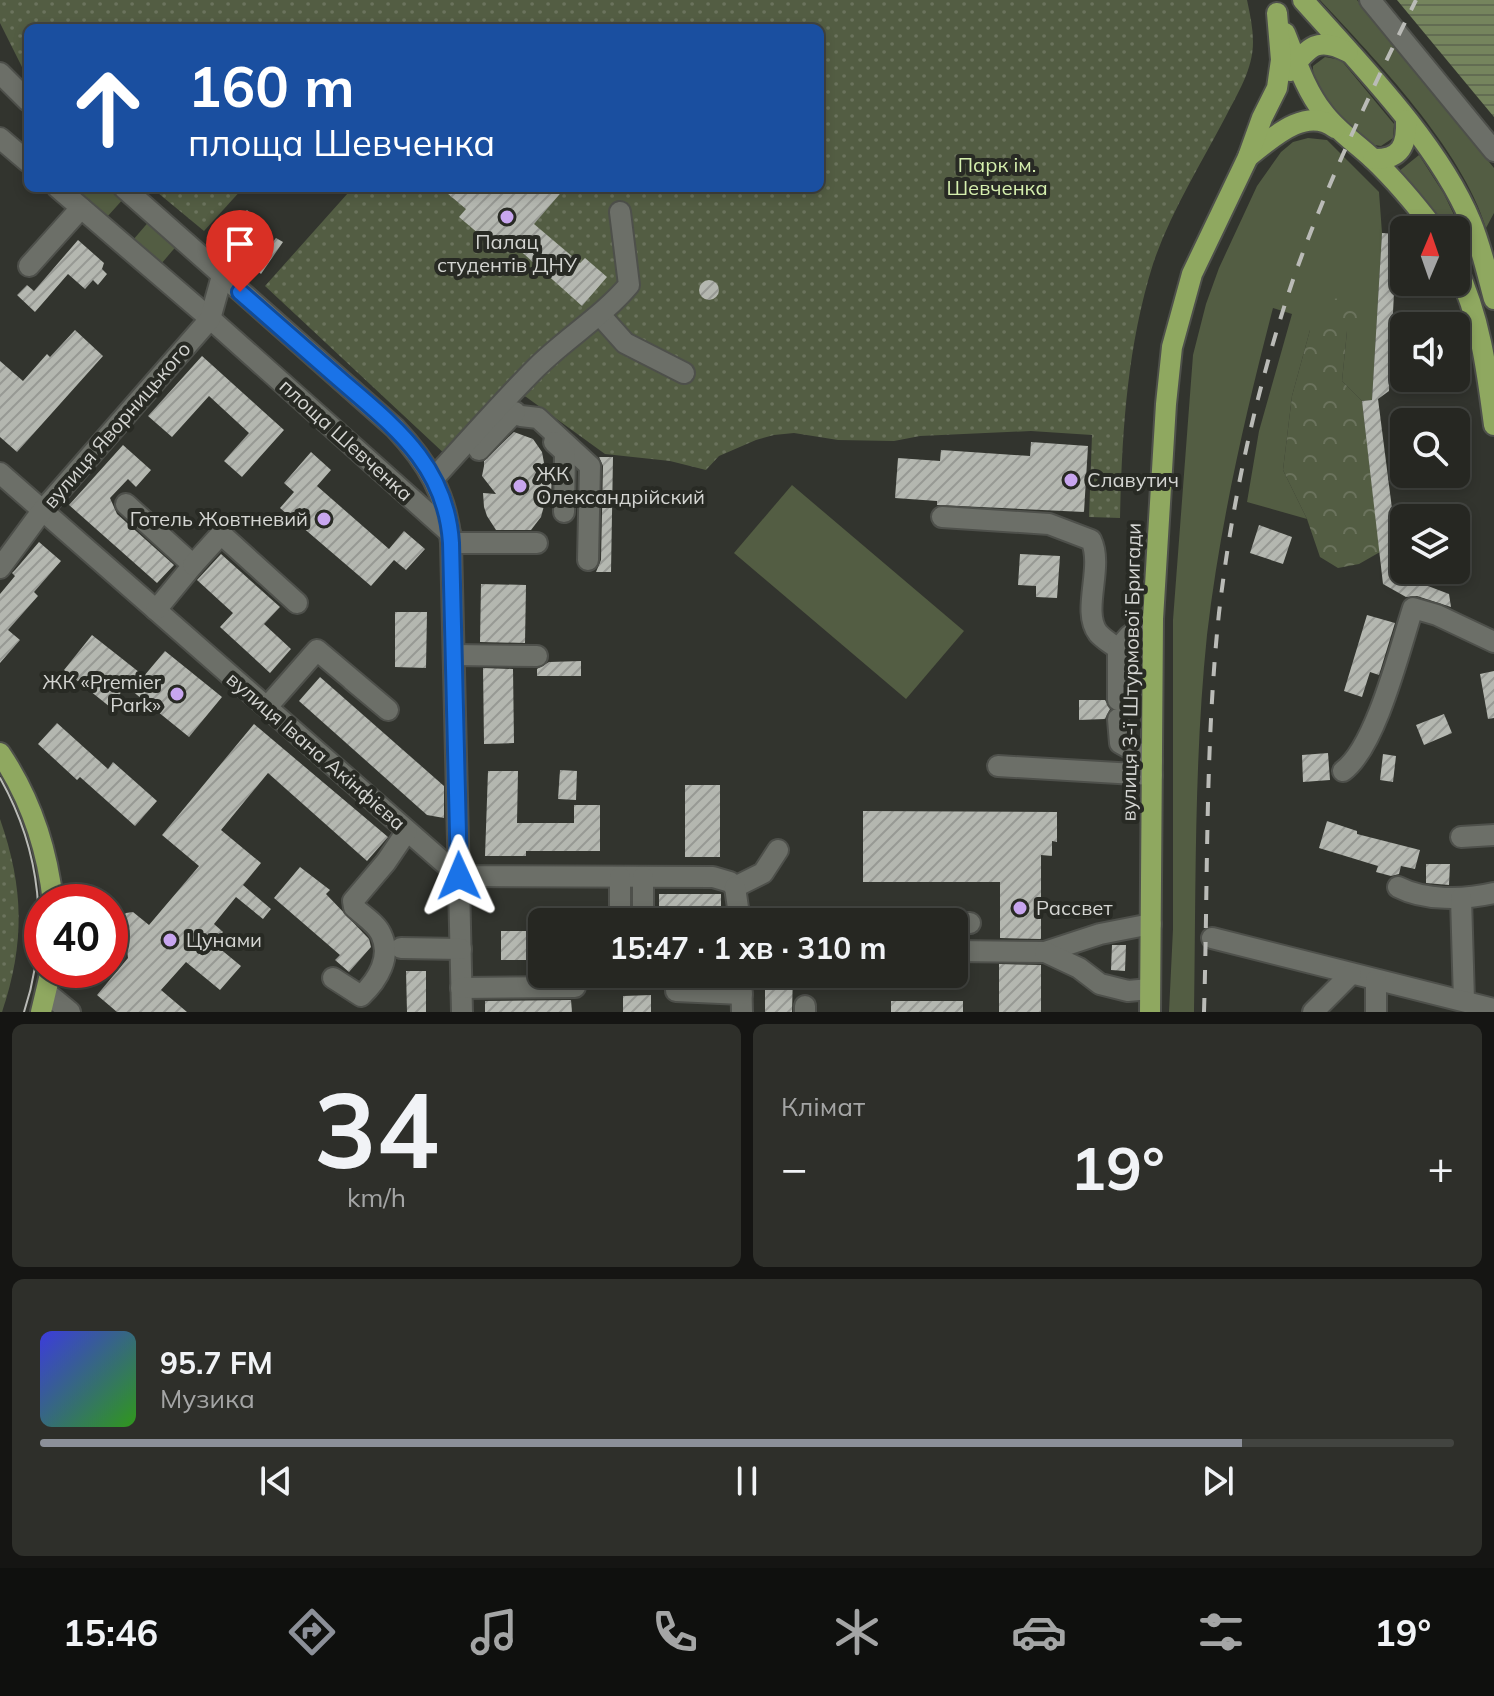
<!DOCTYPE html>
<html lang="uk">
<head>
<meta charset="utf-8">
<style>
  body { margin:0; font-family:Mulish,sans-serif; background:#2e2f2a; color:#f1f3f6; height:100vh; display:flex; flex-direction:column; font-size:30px; white-space:nowrap }
  * { box-sizing:border-box; margin:0 }
  p { font-size:26px; color:#a4a5a5 }
  .icon { flex:none; width:44px; height:44px; fill:none; stroke:currentColor; stroke-width:2; stroke-linecap:round; stroke-linejoin:round }
  .map { position:relative; height:1012px; overflow:hidden }
  .side { display:flex; flex-direction:column; gap:12px; padding:12px; background:#151513; flex:1 }
  .side>* { flex:none }
  .banner { position:absolute; left:24px; top:24px; width:800px; height:168px; border-radius:12px; box-shadow:0 4px 12px #0003,0 0 0 2px #424440; background:#1a4fa0; color:#fff; overflow:hidden }
  .needle { width:52px; rotate:2deg }
  .controls { position:absolute; left:1390px; top:216px; display:grid; gap:16px }
  .controls a { display:grid; place-items:center; width:80px; height:80px; border-radius:12px; background:#262722; box-shadow:0 4px 12px #0003,0 0 0 2px #424440; font-size:40px }
  .speed { position:absolute; left:24px; top:884px; display:flex; gap:16px; font-size:40px; font-weight:700; text-align:center }
  .speed>* { display:grid; place-content:center; width:104px; height:104px; border-radius:50%; background:#262722; box-shadow:0 4px 12px #0003,0 0 0 2px #424440; line-height:1 }
  .speed .limit { border:12px solid #d22; background:#fff; color:#111 }
  .pin { position:absolute; display:grid; place-items:center; width:68px; height:68px; color:#fff; margin:-82px -34px; border-radius:50% 50% 50% 0; rotate:-45deg; box-shadow:0 0 8px #0007 }
  .pin .icon { rotate:45deg }
  .me { position:absolute; width:88px; margin:-44px; rotate:359deg; stroke-linejoin:round; filter:drop-shadow(0 0 6px #0008) }
  .turn { display:flex; align-items:center; gap:28px; height:168px; padding:0 32px; font-size:36px }
  .turn .icon { width:104px; height:104px; stroke-width:2.5 }
  .turn b { display:block; font-size:56px; line-height:68px }
  .big { font-size:60px; font-weight:700; line-height:1.1 }
  .side .tile { flex:1; display:flex; flex-direction:column; justify-content:center; gap:12px; min-width:0; padding:0 28px; border-radius:12px; background:#2e2f2a }
  .side .dial { align-items:center; gap:0 }
  .dial b { font-size:104px; line-height:1 }
  .song { display:flex; align-items:center; gap:24px }
  .cover { width:96px; height:96px; border-radius:12px; background:linear-gradient(135deg,hsl(240 70% 55%),hsl(110 70% 35%)) }
  .played { height:8px; border-radius:4px; background:linear-gradient(90deg,#8c9099 85%,#424440 85%) }
  .keys { display:flex; justify-content:space-around; direction:ltr }
  .heat { display:flex; justify-content:space-between; align-items:center; font-size:44px; direction:ltr }
  .side .tiles { flex:1; display:grid; gap:12px; grid-template-columns:1fr 1fr }
  .tile:last-child { grid-column:span 2 }
  .trip { position:absolute; left:528px; top:908px; width:440px; height:80px; border-radius:12px; background:#262722; box-shadow:0 4px 12px #0003,0 0 0 2px #424440; font-weight:700; line-height:80px; text-align:center }
  .dock { display:flex; height:128px; justify-content:space-around; align-items:center; background:#0f100e; color:#a4a5a5 }
  .dock .icon { width:56px; height:56px }
  .dock .on { color:#8c9099 }
  .dock b { font-size:36px; color:#f1f3f6 }
  .map>svg:first-child { display:block }
  .grass { fill:#535d43 }
  .forest { fill:url(#forest-crowns) }
  .park { fill:url(#park-dots) }
  .water { fill:url(#water-rules) }
  .building { fill:url(#building-hatch) }
  .lines { fill:none; stroke-linecap:round; stroke-linejoin:round }
  .minor-casing { stroke:#4e504b; stroke-width:24 }
  .major-casing { stroke:#4e504b; stroke-width:24 }
  .minor { stroke:#6c6f68; stroke-width:20 }
  .major { stroke:#8fa860; stroke-width:20 }
  .tram { stroke:#babbb7; stroke-width:2 }
  .rail { stroke:#babbb7; stroke-width:4; stroke-dasharray:14 14; stroke-linecap:butt }
  .route-casing { stroke:#114b97; stroke-width:20 }
  .route { stroke:#1a73e8; stroke-width:14 }
  .poi-dot { fill:#c8a6ef; stroke:#282a24; stroke-width:3 }
  .labels { text-anchor:middle; stroke-width:8; stroke-linejoin:round; paint-order:stroke }
  .park-label { font-size:20px; fill:#d5efae; stroke:#282a24 }
  .poi-label { font-size:20px; fill:#d4d5d2; stroke:#282a24; text-anchor:start }
  .street-label { font-size:20px; fill:#d4d5d2; stroke:#282a24 }
</style>
</head>
<body>
<div class="map">
<svg width="1494" height="1012" viewBox="0 0 1494 1012">
  <defs>
    <pattern id="forest-crowns" width="20" height="18" patternUnits="userSpaceOnUse" patternTransform="scale(2)"><rect width="20" height="18" fill="#535d43"/><path d="M2 6a3 3 0 1 1 6 0M12 15a3 3 0 1 1 6 0" fill="none" stroke="#6b735d"/></pattern>
    <pattern id="park-dots" width="8" height="8" patternUnits="userSpaceOnUse" patternTransform="scale(2)"><rect width="8" height="8" fill="#535d43"/><path d="M2 2h.1M6 6h.1" fill="none" stroke="#6b735d" stroke-width="1.8" stroke-linecap="round"/></pattern>
    <pattern id="water-rules" width="6" height="5" patternUnits="userSpaceOnUse" patternTransform="scale(2)"><rect width="6" height="5" fill="#75845d"/><path d="M0 2.5h6" fill="none" stroke="#626c52"/></pattern>
    <pattern id="building-hatch" width="6" height="6" patternUnits="userSpaceOnUse" patternTransform="scale(2)"><rect width="6" height="6" fill="#b4b7b0"/><path d="M-1 1l2-2M0 6l6-6M5 7l2-2" fill="none" stroke="#979994"/></pattern>
  </defs>
  <rect width="100%" height="100%" fill="#32342e"/>
  <g class="grass">
    <path d="M1320,0H1357L1494,168V213L1486,228C1462,149 1376,60 1320,0Z"/>
    <path d="M1325,57L1341,60L1394,124L1393,138L1381,146L1374,145C1354,133 1311,91 1313,66Z"/>
    <path d="M1308,138L1327,140L1379,192L1382,233L1372,400L1362,401L1342,381L1347,331L1310,330L1292,396L1283,470L1307,519L1247,502L1259,431L1292,314L1273,308C1245,416 1220,524 1207,635C1194,760 1196,887 1194,1012H1169L1173,929V620L1193,355L1206,304L1219,268L1257,186L1281,152L1293,142Z"/>
    <path d="M1419,155L1444,194L1467,242L1466,247H1457L1456,230H1447L1398,172Z"/>
    <path d="M74,188H115L125,197L107,217Z"/>
    <path d="M151,219L179,243L161,264L133,240Z"/>
    <path d="M792,485L964,631L906,699L734,553Z"/>
  </g>
  <path class="forest" d="M1348,295L1360,301L1359,321L1347,331L1342,381L1362,401L1380,552L1359,564L1338,568L1320,557L1307,519L1283,470L1292,396L1310,330L1327,301Z"/>
  <g class="park">
    <path d="M0,0H1247C1250,14 1253,28 1253,42C1253,69 1238,93 1226,116C1201,164 1170,213 1153,264C1127,347 1122,432 1120,518L1089,517L1092,435L1031,431L920,436L894,441L838,440L794,433L774,435L756,440L719,456L706,470L670,461L605,454L511,386L448,457L265,286L348,193V188H820V28H28V79L0,23Z"/>
    <path d="M152,188H243L204,231Z"/>
    <path d="M0,819C24,888 25,943 2,1012H0Z"/>
  </g>
  <path class="water" d="M1397,0H1494V117Z"/>
  <g class="building">
    <path d="M441,188H565L534,224L580,263L585,258L607,277L582,306L515,246L513,249L502,241L486,240L459,217L466,209Z"/>
    <path d="M247,210L253,216L227,244L218,237Z"/>
    <path d="M1382,233L1397,234L1389,391L1378,399L1400,571L1407,578L1449,594L1451,607L1417,596L1406,597L1383,584L1362,401L1372,400Z"/>
    <path d="M276,238L283,242L261,274L253,267Z"/>
    <path d="M78,240L104,263L102,269L107,274L98,285L93,280L85,289L68,274L35,312L17,295L27,285L34,291Z"/>
    <circle cx="709" cy="290" r="10"/>
    <path d="M75,330L103,356L17,452L0,437V361L23,381L47,354L50,357Z"/>
    <path d="M202,356L284,430L242,477L224,461L249,433L209,396L172,437L148,416Z"/>
    <path d="M514,432L533,439L542,452L544,463L552,468L551,499L545,502L541,517L531,530H496L487,516L484,507L483,493L496,494L482,476L484,466V461Z"/>
    <path d="M1031,442L1088,446L1084,512L937,505V501L895,498L898,458L940,461L941,450L1030,456Z"/>
    <path d="M123,445L151,470L136,487L128,479L110,498L117,514L174,565L157,583L69,505Z"/>
    <path d="M311,452L331,470L317,486L389,549L404,531L425,549L406,570L394,560L371,586L280,508L294,492L284,483Z"/>
    <path d="M599,457H613L611,572H596L601,560L603,466Z"/>
    <path d="M1259,525L1292,537L1283,564L1250,553Z"/>
    <path d="M39,542L61,561L34,592L38,596L8,630L20,640L0,663V594L15,576L12,573L15,570Z"/>
    <path d="M221,554L280,607L264,624L291,649L270,673L220,627L233,613L197,580Z"/>
    <path d="M1020,554L1060,556L1057,598L1036,597V586L1018,585Z"/>
    <path d="M481,584L526,585L525,643L480,642Z"/>
    <path d="M395,612H427L426,668L395,667Z"/>
    <path d="M1367,615L1395,623L1379,675L1370,672L1362,697L1344,691Z"/>
    <path d="M92,635L144,676L165,651L222,697L189,737L126,686L110,707L64,670Z"/>
    <path d="M581,661V676H537V669L549,662Z"/>
    <path d="M483,668L513,669L514,743L484,744Z"/>
    <path d="M1494,671V718L1488,719L1480,674Z"/>
    <path d="M320,677L444,786V818L427,815L299,701Z"/>
    <path d="M1079,700H1105L1110,709L1105,719L1079,720Z"/>
    <path d="M1444,714L1452,733L1424,745L1416,725Z"/>
    <path d="M57,723L108,769L113,762L157,801L135,826L80,777L77,780L38,744Z"/>
    <path d="M254,724L388,837L367,861L268,773L221,830L261,863L243,885L271,909L263,919L236,897L214,924L223,932L213,943L241,966L220,990L186,962L161,990L187,1012H117L97,995L128,958L126,941L116,935L115,923L126,913L133,912L149,925L199,866L162,835Z"/>
    <path d="M1328,753L1330,780L1303,782L1302,755Z"/>
    <path d="M1383,754L1396,756L1393,782L1380,780Z"/>
    <path d="M560,770L577,771L576,800L558,799Z"/>
    <path d="M488,771H518L517,823H574V805H600V851H526V856H485Z"/>
    <rect x="685" y="785" width="35" height="72"/>
    <path d="M863,811L1057,812V842L1052,841V856L1041,855V939L1000,938V882H863Z"/>
    <path d="M1327,821L1357,831V834L1420,850L1415,869L1401,866L1399,874L1391,876L1376,872L1378,866L1319,848Z"/>
    <path d="M1426,864H1450L1449,885L1426,883Z"/>
    <path d="M300,867L330,890L326,894L369,939L371,947L349,972L335,960L340,955L274,898Z"/>
    <rect x="659" y="894" width="62" height="28"/>
    <rect x="501" y="931" width="41" height="29"/>
    <path d="M1112,945H1126L1125,971L1111,970Z"/>
    <path d="M999,964L1041,965V1012H999Z"/>
    <path d="M406,971H426V1012H407Z"/>
    <path d="M765,974H793L792,1012H765Z"/>
    <path d="M651,995V1012H623V996Z"/>
    <path d="M571,1000L572,1012H485V1001Z"/>
    <rect x="891" y="1001" width="72" height="11"/>
  </g>
  <g class="lines">
    <defs>
      <g id="minor">
        <path d="M1370,0L1494,151"/>
        <path d="M0,73L28,101"/>
        <path d="M0,138L28,162"/>
        <path d="M58,188L214,322L450,533"/>
        <path d="M124,188L395,428C427,462 447,495 451,543L462,1012"/>
        <path d="M29,266L81,208"/>
        <path d="M600,315L625,343L684,373"/>
        <path d="M521,416L538,418L590,466L588,560"/>
        <path d="M554,442L565,452L564,512"/>
        <path d="M479,450L515,412"/>
        <path d="M0,473L459,876L713,877L730,882L735,887"/>
        <path d="M434,478C468,441 501,403 536,368C566,338 602,317 629,285L620,212"/>
        <path d="M126,504L193,565L156,610"/>
        <path d="M942,517L1049,524L1091,540C1104,567 1081,611 1098,633C1103,639 1112,644 1118,649"/>
        <path d="M451,543H537"/>
        <path d="M193,565L221,534L297,603"/>
        <path d="M0,568L42,511L210,319L222,276"/>
        <path d="M454,655L537,656"/>
        <path d="M1118,700V649L1129,636L1153,619"/>
        <path d="M267,707L317,650L388,710L352,680"/>
        <path d="M1118,719L1120,743L1152,761"/>
        <path d="M998,766L1152,775"/>
        <path d="M1343,771C1376,747 1400,648 1413,608L1437,615L1494,642"/>
        <path d="M1461,837L1494,835"/>
        <path d="M643,877V922"/>
        <path d="M735,887L763,873L778,850"/>
        <path d="M735,887L740,922"/>
        <path d="M1398,887C1425,901 1464,900 1494,893"/>
        <path d="M1461,898L1464,1001"/>
        <path d="M620,922V877"/>
        <path d="M954,924L970,923"/>
        <path d="M1212,938L1494,1009"/>
        <path d="M401,948L461,949"/>
        <path d="M954,951L1045,952L1100,934L1151,924"/>
        <path d="M1045,952L1079,968L1100,984L1128,991L1150,989"/>
        <path d="M741,974L742,1012"/>
        <path d="M333,978L361,996C378,980 392,957 381,934C376,923 362,915 354,907L353,901L386,862L407,831"/>
        <path d="M461,988L575,987"/>
        <path d="M676,991L742,994"/>
        <path d="M47,993L70,1012"/>
        <path d="M805,1006V1012"/>
        <path d="M1313,1012L1351,974"/>
        <path d="M1376,1012V980"/>
      </g>
      <g id="major">
        <path d="M1303,0C1360,64 1438,143 1471,222C1481,246 1487,273 1494,299"/>
        <path d="M1285,33C1296,60 1305,89 1323,112C1337,131 1356,143 1373,159C1396,181 1416,205 1435,230"/>
        <path d="M1290,71C1309,46 1318,36 1348,52"/>
        <path d="M1248,157C1271,139 1306,105 1335,128"/>
        <path d="M1373,159C1401,160 1407,145 1406,120"/>
        <path d="M1456,267C1480,316 1487,371 1494,425"/>
        <path d="M0,753C31,799 47,847 53,902"/>
        <path d="M41,1012L51,970"/>
        <path d="M1150,1012L1153,619L1166,404L1172,347L1192,274L1248,157L1262,118L1277,88L1281,60L1277,13"/>
      </g>
    </defs>
    <use href="#minor" class="minor-casing"/>
    <use href="#major" class="major-casing"/>
    <use href="#minor" class="minor"/>
    <use href="#major" class="major"/>
    <path class="tram" d="M0,778C41,851 50,933 24,1012"/>
    <path class="rail" d="M1204,1012C1208,879 1205,746 1219,613C1232,500 1257,385 1294,277C1328,181 1371,91 1416,0"/>
  </g>
  <g class="lines">
    <defs>
      <path id="route" d="M240,292C272,320 305,349 337,377C392,425 446,463 451,543L459,876"/>
    </defs>
    <use href="#route" class="route-casing"/>
    <use href="#route" class="route"/>
  </g>
  <g class="poi-dot">
    <circle cx="507" cy="217" r="8"/>
    <circle cx="1071" cy="480" r="8"/>
    <circle cx="520" cy="486" r="8"/>
    <circle cx="324" cy="519" r="8"/>
    <circle cx="177" cy="694" r="8"/>
    <circle cx="1020" cy="908" r="8"/>
    <circle cx="170" cy="940" r="8"/>
  </g>
  <g class="labels">
    <g class="park-label">
      <text x="997" y="172">Парк iм.<tspan x="997" dy="23">Шевченка</tspan></text>
    </g>
    <g class="poi-label">
      <text x="507" y="249" text-anchor="middle">Палац<tspan x="507" dy="23">студентів ДНУ</tspan></text>
      <text x="536" y="481">ЖК<tspan x="536" dy="23">Олександрійский</tspan></text>
      <text x="1087" y="487">Славутич</text>
      <text x="308" y="526" text-anchor="end">Готель Жовтневий</text>
      <text x="161" y="689" text-anchor="end">ЖК «Premier<tspan x="161" dy="23">Park»</tspan></text>
      <text x="1036" y="915">Рассвет</text>
      <text x="186" y="947">Цунами</text>
    </g>
    <g class="street-label">
      <text transform="translate(117 425) rotate(-49)" y="7">вулиця Яворницького</text>
      <text transform="translate(346 440) rotate(42)" y="7">площа Шевченка</text>
      <text transform="translate(1131 672) rotate(-89)" y="7">вулиця 3-ї Штурмової Бригади</text>
      <text transform="translate(316 751) rotate(41)" y="7">вулиця Івана Акінфієва</text>
    </g>
  </g>
</svg>
<div class="controls">
<a><svg class="needle" viewBox="-14 -14 28 28"><path d="M0-13l5 13h-10z" fill="#e53935"/><path d="M0 13l5-13h-10z" fill="#a4a5a5"/></svg></a>
<a><svg class="icon" aria-label="sound" viewBox="0 0 24 24"><path d="M4 9h4l5-4v14l-5-4H4zM17 9q2 3 0 6"/></svg></a>
<a><svg class="icon" aria-label="search" viewBox="0 0 24 24"><circle cx="10" cy="10" r="6"/><path d="M15 15l6 6"/></svg></a>
<a><svg class="icon" aria-label="layers" viewBox="0 0 24 24"><path d="M12 4l9 5-9 5-9-5zM3 14l9 5 9-5"/></svg></a>
</div>
<div class="speed"><div class="limit">40</div></div>
<div class="pin" style="left:240px;top:292px;background:#d93025"><svg class="icon" aria-label="arrive" viewBox="0 0 24 24"><path d="M6 21V4h12l-3 4 3 4H6"/></svg></div>
<svg class="me" style="left:459px;top:876px" viewBox="-20 -20 40 40"><path d="M0-17L14 15 0 8-14 15z" fill="#1a73e8" stroke="#fff" stroke-width="4"/></svg>
<div class="trip">15:47 · 1 хв · 310 m</div>
<div class="banner">
<div class="turn"><svg class="icon" aria-label="ahead" viewBox="0 0 24 24"><path d="M12 20V5M6 11l6-6 6 6"/></svg><div><b>160 m</b>площа Шевченка</div></div>
</div>
</div>
<section class="side">
<div class="tiles">
<div class="tile dial"><b>34</b><p>km/h</p></div>
<div class="tile"><p>Клімат</p>
<div class="heat"><a>−</a><b class="big">19°</b><a>+</a></div>
</div>
<div class="tile">
<div class="song"><i class="cover"></i><div><b>95.7 FM</b><p>Музика</p></div></div>
<div class="played"></div>
<div class="keys"><svg class="icon" aria-label="previous" viewBox="0 0 24 24"><path d="M18 5L8 12l10 7zM5 5v14"/></svg><svg class="icon" aria-label="pause" viewBox="0 0 24 24"><path d="M8 5v14M16 5v14"/></svg><svg class="icon" aria-label="next" viewBox="0 0 24 24"><path d="M6 5l10 7-10 7zM19 5v14"/></svg></div>
</div>
</div>
</section>
<nav class="dock">
<b>15:46</b>
<svg class="icon on" aria-label="directions" viewBox="0 0 24 24"><path d="M12 3l9 9-9 9-9-9zM9 14v-3h6M13 9l2 2-2 2"/></svg>
<svg class="icon" aria-label="music" viewBox="0 0 24 24"><path d="M9 18V5l10-2v13"/><circle cx="6" cy="18" r="3"/><circle cx="16" cy="16" r="3"/></svg>
<svg class="icon" aria-label="phone" viewBox="0 0 24 24"><path d="M5 4h4l2 5-3 2q2 4 5 5l2-3 5 2v4C11 20 4 13 5 4z"/></svg>
<svg class="icon" aria-label="climate" viewBox="0 0 24 24"><path d="M12 3v18M4 7l16 10M4 17L20 7"/></svg>
<svg class="icon" aria-label="car" viewBox="0 0 24 24"><path d="M5 17H2v-5l4-1 3-4h7l3 4 3 1v5h-3M9 17h6M6 11h13"/><circle cx="7" cy="17" r="2"/><circle cx="17" cy="17" r="2"/></svg>
<svg class="icon" aria-label="filters" viewBox="0 0 24 24"><path d="M4 7h16M4 17h16"/><circle cx="9" cy="7" r="2"/><circle cx="15" cy="17" r="2"/></svg>
<b>19°</b>
</nav>
</body>
</html>
